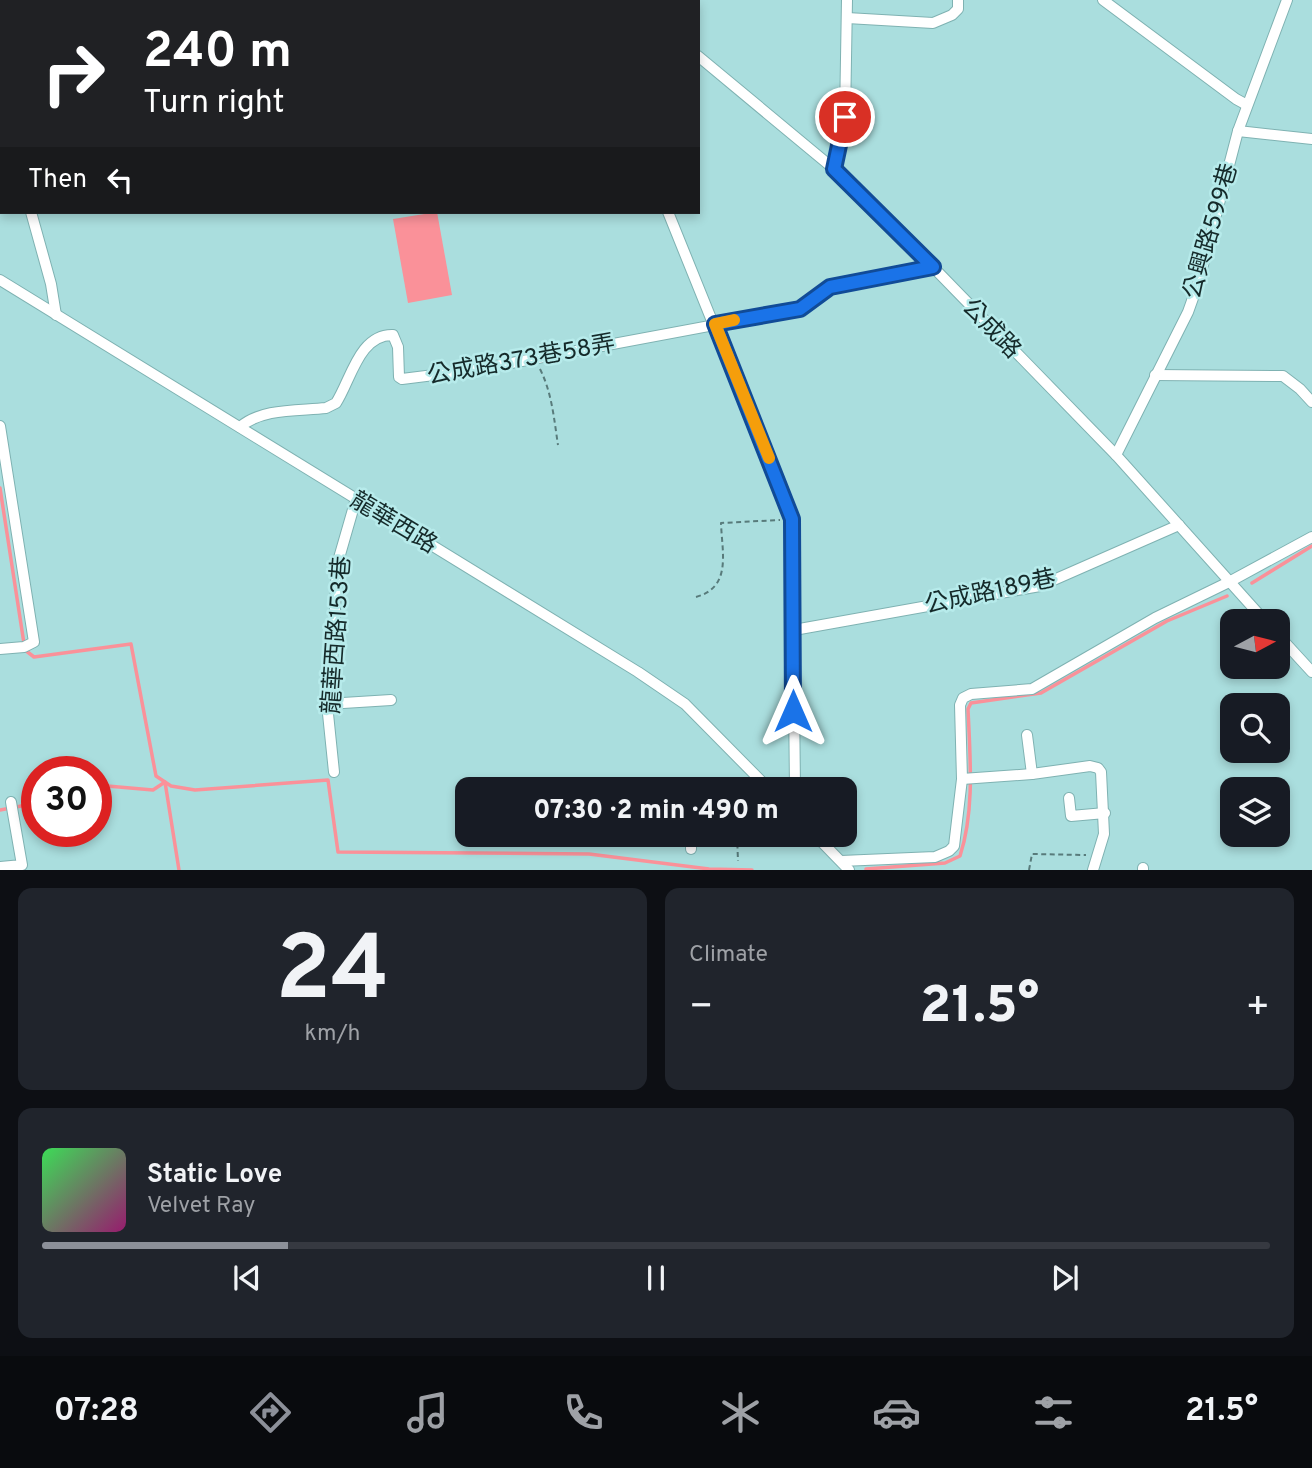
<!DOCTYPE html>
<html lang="en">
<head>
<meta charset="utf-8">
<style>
  body { margin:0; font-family:Overpass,"Noto Sans TC",sans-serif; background:#20242c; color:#f1f3f6; height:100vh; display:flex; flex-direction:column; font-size:26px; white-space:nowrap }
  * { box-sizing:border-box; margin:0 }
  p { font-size:23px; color:#9ea1a6 }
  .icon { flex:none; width:38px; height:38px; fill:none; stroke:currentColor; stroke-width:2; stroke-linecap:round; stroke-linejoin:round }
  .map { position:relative; height:870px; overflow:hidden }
  .sheet { display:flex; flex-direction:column; gap:18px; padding:18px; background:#0d0f14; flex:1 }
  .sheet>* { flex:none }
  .guide { position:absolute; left:0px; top:0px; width:700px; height:214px; box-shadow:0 4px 10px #0003; background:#202124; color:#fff; overflow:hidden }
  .needle { width:46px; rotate:83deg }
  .fabs { position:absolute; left:1220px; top:609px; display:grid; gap:14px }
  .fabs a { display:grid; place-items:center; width:70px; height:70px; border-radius:14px; background:#171b24; box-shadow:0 4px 10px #0003; font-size:35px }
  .speed { position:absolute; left:21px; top:756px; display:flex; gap:14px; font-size:35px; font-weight:700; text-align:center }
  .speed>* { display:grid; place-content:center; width:91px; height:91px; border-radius:50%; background:#171b24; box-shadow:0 4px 10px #0003; line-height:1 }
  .speed .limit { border:10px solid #d22; background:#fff; color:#111 }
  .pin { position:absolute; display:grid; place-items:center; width:60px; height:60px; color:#fff; margin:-30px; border:4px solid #fff; border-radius:50%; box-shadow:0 2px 7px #0007 }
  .me { position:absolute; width:77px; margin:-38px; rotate:0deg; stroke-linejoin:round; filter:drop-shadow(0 0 5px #0008) }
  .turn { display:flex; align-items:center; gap:24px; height:147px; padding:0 28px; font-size:32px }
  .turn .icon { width:91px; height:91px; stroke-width:2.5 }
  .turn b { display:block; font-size:49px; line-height:60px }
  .then { display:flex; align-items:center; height:66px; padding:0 28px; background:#0003; gap:14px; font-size:26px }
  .big { font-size:52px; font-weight:800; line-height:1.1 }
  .sheet .tile { flex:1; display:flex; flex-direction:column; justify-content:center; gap:10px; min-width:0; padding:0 24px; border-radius:14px; background:#20242c }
  .sheet .dial { align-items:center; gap:0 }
  .dial b { font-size:91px; line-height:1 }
  .song { display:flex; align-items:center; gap:21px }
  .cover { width:84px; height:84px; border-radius:10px; background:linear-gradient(135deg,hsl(130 70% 55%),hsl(320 70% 35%)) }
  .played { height:7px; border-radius:4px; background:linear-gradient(90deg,#8c9099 20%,#363941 20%) }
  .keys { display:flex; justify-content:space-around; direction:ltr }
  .heat { display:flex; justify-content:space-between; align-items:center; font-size:38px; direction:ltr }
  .sheet .tiles { flex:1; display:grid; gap:18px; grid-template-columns:1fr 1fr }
  .tile:last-child { grid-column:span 2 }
  .trip { position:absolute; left:455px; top:777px; width:402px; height:70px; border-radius:14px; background:#171b24; box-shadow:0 4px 10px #0003; font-weight:800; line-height:70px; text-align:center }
  .tab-bar { display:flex; height:112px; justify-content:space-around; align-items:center; background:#090b0e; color:#9ea1a6 }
  .tab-bar .icon { width:49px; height:49px }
  .tab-bar .active { color:#8c9099 }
  .tab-bar b { font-size:32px; color:#f1f3f6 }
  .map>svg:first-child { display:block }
  .water { fill:#fa9199 }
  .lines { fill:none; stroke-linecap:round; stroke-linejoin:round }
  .stream { stroke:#fa9199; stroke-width:3.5 }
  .minor-casing { stroke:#7fb2b2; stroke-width:12 }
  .path { stroke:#587b7b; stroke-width:2; stroke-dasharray:5 3.5; stroke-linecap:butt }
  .minor { stroke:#fff; stroke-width:10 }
  .route-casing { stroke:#114b97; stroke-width:18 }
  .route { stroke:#1a73e8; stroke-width:12 }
  .slow { stroke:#f59e0b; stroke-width:12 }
  .labels { text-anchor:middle; stroke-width:5; stroke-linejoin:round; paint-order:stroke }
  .street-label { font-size:24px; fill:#152a2a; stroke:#b7ebeb }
</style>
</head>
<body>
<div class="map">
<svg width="1312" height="870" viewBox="0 0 1312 870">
  <rect width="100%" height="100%" fill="#aadede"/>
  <path class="water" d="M437,212L452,295L408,303L393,219Z"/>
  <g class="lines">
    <g class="stream">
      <path d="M0,488L25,650L34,657L131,644L156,776L171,786L195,790L328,780L338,852L589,854L709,869L752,870"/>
      <path d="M1252,583L1312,546"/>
      <path d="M96,785L153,790L165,782L179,870"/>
      <path d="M0,810L37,803"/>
      <path d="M866,869L945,863L960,856C975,810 970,756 968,709L971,703L1041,693L1167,621L1227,596"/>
    </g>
    <defs>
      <g id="minor">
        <path d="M619,0V2"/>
        <path d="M631,0L633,2"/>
        <path d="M1103,0L1236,99L1247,105"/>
        <path d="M847,18L933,23L952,15L958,9V0"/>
        <path d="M698,56L834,169L933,267L1116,455L1265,621"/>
        <path d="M0,109L2,112"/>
        <path d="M1238,131L1312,139"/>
        <path d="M834,169L845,117L847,0"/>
        <path d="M31,212L51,284L56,315"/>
        <path d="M668,212L792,519L795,789"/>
        <path d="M0,280L638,672L685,704L769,789"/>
        <path d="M1155,375L1283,376L1300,389L1312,402"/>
        <path d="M0,426L34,642L24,647L0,649"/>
        <path d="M240,427C262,408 298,411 326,408L336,403C351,380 359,334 393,335L398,347L399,377L402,379L474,370L800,309L830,287L933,267"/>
        <path d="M1116,455L1188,312L1198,284L1238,131L1287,0"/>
        <path d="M794,630L1040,586L1179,525"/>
        <path d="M1278,635L1312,672"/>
        <path d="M327,704L391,700"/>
        <path d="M1027,735L1032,774"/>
        <path d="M334,772L327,704L333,651L337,565L356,499"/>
        <path d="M962,779L1032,774L1090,766L1098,768L1101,772L1104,834L1093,870"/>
        <path d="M1069,798L1071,816L1105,813"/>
        <path d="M815,835L849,870"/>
        <path d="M691,849V835"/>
        <path d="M841,861L935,857L949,851L954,846L962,779L960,705L963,698L971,694L1032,689L1155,618L1229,582L1312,537"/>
        <path d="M0,867L22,865L11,802"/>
        <path d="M1143,870V868"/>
      </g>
    </defs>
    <use href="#minor" class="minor-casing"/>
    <g class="path">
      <path d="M540,369C552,393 554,419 558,445"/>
      <path d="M696,597C732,587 722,553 721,523L780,520"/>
      <path d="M737,835L738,861"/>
      <path d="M1029,870L1032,854L1086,855"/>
    </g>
    <use href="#minor" class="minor"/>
  </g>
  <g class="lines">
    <defs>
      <path id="route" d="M793,711L792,519L715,324L800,309L830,287L933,267L834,169L845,117"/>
    </defs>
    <use href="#route" class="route-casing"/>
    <use href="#route" class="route"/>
    <path class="slow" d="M734,320L715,324L769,458"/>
  </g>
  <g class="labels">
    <g class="street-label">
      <text transform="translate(1210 231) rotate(-74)" y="8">公興路599巷</text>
      <text transform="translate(992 328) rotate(46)" y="8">公成路</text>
      <text transform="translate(521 359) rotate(-10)" y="8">公成路373巷58弄</text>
      <text transform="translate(394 522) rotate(31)" y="8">龍華西路</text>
      <text transform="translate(990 591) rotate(-12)" y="8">公成路189巷</text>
      <text transform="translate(336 635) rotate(-86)" y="8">龍華西路153巷</text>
    </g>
  </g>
</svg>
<div class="fabs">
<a><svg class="needle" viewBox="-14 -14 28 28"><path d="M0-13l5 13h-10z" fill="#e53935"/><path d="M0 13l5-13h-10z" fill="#9ea1a6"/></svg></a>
<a><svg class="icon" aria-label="search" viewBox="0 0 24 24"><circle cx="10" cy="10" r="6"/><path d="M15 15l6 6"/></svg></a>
<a><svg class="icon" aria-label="layers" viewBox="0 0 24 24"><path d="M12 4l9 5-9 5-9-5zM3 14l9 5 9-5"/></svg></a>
</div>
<div class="speed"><div class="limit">30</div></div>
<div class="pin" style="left:845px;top:117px;background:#d93025"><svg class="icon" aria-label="arrive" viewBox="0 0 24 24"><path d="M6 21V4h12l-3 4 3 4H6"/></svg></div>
<svg class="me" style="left:793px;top:711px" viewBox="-20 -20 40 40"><path d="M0-17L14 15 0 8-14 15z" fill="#1a73e8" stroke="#fff" stroke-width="4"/></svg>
<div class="trip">07:30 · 2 min · 490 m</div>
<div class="guide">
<div class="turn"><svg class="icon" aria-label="right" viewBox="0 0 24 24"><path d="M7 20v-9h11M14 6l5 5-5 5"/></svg><div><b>240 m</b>Turn right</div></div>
<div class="then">Then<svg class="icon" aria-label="left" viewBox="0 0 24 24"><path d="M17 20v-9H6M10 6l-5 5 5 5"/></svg></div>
</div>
</div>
<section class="sheet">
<div class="tiles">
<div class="tile dial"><b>24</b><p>km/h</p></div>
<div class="tile"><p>Climate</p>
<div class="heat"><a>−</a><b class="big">21.5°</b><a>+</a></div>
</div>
<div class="tile">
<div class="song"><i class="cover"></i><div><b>Static Love</b><p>Velvet Ray</p></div></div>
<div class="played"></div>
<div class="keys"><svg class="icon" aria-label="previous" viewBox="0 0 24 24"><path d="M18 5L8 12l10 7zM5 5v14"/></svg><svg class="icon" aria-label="pause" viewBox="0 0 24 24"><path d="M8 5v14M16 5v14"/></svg><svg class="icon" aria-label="next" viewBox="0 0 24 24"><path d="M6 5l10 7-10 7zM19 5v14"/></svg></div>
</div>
</div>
</section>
<nav class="tab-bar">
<b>07:28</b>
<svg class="icon active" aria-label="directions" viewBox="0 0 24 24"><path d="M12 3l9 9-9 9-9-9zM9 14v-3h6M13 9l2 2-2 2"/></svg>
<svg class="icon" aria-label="music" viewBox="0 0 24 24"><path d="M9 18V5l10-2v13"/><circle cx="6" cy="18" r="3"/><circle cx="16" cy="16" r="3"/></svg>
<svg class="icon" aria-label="phone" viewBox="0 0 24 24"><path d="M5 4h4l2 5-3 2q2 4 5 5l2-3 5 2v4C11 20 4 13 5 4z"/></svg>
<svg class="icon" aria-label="climate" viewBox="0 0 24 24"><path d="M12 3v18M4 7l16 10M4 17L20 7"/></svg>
<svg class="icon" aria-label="car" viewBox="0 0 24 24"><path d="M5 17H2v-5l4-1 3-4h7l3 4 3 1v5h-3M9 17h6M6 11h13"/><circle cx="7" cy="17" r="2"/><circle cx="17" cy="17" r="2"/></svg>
<svg class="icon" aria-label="filters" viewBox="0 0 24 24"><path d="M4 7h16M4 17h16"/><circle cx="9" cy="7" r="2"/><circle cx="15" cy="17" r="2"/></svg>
<b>21.5°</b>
</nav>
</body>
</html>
